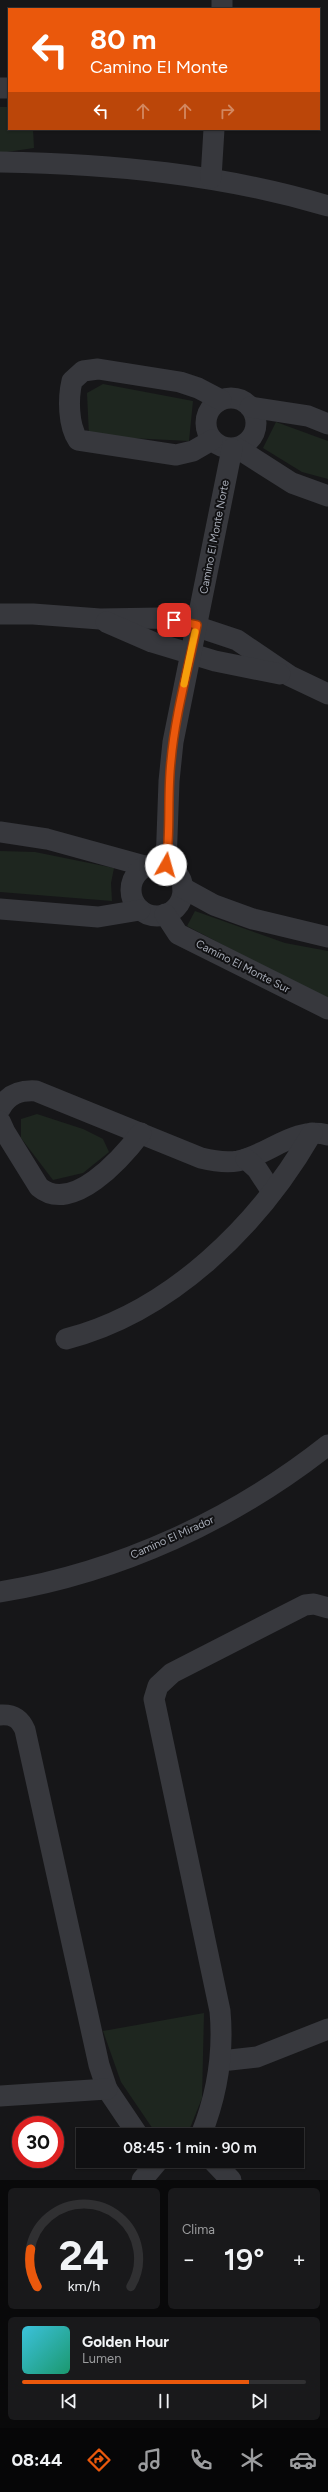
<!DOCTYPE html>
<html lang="es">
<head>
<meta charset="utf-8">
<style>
  body { margin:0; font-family:Figtree,sans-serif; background:#19191b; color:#f1f3f6; height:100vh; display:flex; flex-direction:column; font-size:15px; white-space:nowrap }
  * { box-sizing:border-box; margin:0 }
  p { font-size:13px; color:#9c9d9f }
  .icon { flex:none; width:22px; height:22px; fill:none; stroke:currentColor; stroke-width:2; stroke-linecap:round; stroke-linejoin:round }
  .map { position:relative; height:2180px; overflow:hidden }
  .side { display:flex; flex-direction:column; gap:8px; padding:8px; background:#09090a; flex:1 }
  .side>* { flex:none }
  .banner { position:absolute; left:8px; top:8px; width:312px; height:122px; border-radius:0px; box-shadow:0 1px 3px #0004,0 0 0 1px #303032; background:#ea580c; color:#fff; overflow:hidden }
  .speed { position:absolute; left:12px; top:2116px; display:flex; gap:8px; font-size:20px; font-weight:700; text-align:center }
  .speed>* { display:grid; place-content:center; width:52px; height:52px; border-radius:50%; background:#101012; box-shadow:0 1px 3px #0004,0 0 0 1px #303032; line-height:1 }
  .speed .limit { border:6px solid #d22; background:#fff; color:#111 }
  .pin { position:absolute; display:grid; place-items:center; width:34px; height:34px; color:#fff; margin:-17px; border-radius:8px; box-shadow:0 2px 6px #0006 }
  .me { position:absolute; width:44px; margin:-22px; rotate:7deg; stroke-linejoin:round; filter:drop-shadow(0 0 3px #0008) }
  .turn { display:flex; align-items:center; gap:14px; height:84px; padding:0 16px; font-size:18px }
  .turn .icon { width:52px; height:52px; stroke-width:2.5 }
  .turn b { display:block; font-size:28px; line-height:34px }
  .lanes { display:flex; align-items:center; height:38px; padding:0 16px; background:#0003; justify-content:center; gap:20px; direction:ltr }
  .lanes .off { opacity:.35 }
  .big { font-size:30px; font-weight:600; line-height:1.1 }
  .side .tile { flex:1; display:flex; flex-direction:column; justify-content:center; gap:6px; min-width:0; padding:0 14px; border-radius:6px; background:#19191b }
  .side .dial { align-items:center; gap:0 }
  .dial svg { height:104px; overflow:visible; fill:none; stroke:#303032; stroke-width:7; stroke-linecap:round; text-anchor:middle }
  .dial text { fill:#f1f3f6; stroke:none }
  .song { display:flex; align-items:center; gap:12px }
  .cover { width:48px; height:48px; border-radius:6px; background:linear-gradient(135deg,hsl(190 70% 55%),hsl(160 70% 35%)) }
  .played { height:4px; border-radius:2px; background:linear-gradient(90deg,#ea580c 80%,#303032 80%) }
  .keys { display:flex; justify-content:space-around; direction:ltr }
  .heat { display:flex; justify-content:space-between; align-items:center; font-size:22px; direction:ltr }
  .side .tiles { flex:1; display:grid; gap:8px; grid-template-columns:1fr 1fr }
  .tile:last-child { grid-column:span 2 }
  .trip { position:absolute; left:76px; top:2128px; width:228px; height:40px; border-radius:0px; background:#101012; box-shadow:0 1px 3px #0004,0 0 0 1px #303032; font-weight:600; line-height:40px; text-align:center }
  .tabs { display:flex; height:64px; justify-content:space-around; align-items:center; background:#060607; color:#9c9d9f }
  .tabs .icon { width:28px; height:28px }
  .tabs .active { color:#ea580c }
  .tabs b { font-size:18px; color:#f1f3f6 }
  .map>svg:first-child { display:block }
  .green { fill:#1e261f }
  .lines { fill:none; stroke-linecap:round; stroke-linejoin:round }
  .street { stroke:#37383d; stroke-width:21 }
  .route-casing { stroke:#983908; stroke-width:10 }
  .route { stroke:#ea580c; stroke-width:7 }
  .slow { stroke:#f59e0b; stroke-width:7 }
  .labels { text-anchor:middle; stroke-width:4; stroke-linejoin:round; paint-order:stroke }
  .street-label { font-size:11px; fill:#a8adb8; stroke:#111113 }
</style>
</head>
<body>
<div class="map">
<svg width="328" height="2180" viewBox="0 0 328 2180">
  <rect width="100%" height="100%" fill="#161618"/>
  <g class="green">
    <path d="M0,107H9V129H33L34,148L0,153Z"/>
    <path d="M103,384L193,401L189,441L89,436L87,393Z"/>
    <path d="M276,422L328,441V479L302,472L263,448Z"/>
    <path d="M0,851L35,852L114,868L111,883L112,901L0,892Z"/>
    <path d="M195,911L285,943L328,951V1000L187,926Z"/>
    <path d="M37,1114L83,1129L103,1139L109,1152L83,1173L53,1180L21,1138V1119Z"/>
    <path d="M204,2013L202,2098L190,2128L155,2132L121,2082L103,2031Z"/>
  </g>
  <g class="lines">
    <g class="street">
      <path d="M222,9V0"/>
      <path d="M0,88H9"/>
      <path d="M0,162C112,164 221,174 328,206"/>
      <path d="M211,178L214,129"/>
      <circle cx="231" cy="423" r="25"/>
      <path d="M250,407L308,416L328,424"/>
      <path d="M212,440L193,451L176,455L78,440C68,425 68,398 72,381L83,371L98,369L180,382L198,388L221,400"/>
      <path d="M237,448L292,483L328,496"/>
      <path d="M0,614H33L100,619L161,618L174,619L237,640L290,676L328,694"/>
      <path d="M106,622L152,642L215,661L280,674"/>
      <path d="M0,832L47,839L145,866"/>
      <circle cx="157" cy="890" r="26"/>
      <path d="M166,865L169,781L173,742L232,449"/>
      <path d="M183,888L214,905L253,919L328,937"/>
      <path d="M0,909L98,917L140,910"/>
      <path d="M165,914L178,934L328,1009"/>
      <path d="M0,1109C8,1094 20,1090 36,1091L201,1158C213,1161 226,1163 238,1161C269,1155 294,1126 328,1135"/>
      <path d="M0,1121L5,1132L39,1187C72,1215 122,1158 141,1133"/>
      <path d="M246,1159L257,1169L272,1192"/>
      <path d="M66,1339C171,1312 259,1225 312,1133"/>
      <path d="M0,1592C120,1572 233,1520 328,1445"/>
      <path d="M0,1715C13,1714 20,1718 25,1730L99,2065L107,2089L138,2135"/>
      <path d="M221,2061L257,2057L328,2029"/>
      <path d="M0,2096L107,2089"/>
      <path d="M201,2135C217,2095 224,2055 220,2011L154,1699L158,1686L172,1673L305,1605L314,1604L328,1608"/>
      <path d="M213,2161L231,2180"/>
      <path d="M142,2180L158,2161"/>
    </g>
  </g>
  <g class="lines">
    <defs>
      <path id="route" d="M166,865C171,831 167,796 171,761C175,715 188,670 197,625L174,620"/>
    </defs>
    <use href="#route" class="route-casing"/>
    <use href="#route" class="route"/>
    <path class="slow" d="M184,684L195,632"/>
  </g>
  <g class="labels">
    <g class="street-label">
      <text transform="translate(214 537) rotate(-79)" y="4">Camino El Monte Norte</text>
      <text transform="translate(243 966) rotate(27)" y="4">Camino El Monte Sur</text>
      <text transform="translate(172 1537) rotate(-24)" y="4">Camino El Mirador</text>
    </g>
  </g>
</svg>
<div class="speed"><div class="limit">30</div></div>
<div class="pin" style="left:174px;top:620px;background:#d93025"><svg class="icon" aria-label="arrive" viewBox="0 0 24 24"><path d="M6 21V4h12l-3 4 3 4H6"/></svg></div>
<svg class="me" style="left:166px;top:865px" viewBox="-20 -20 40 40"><circle r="19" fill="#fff"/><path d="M0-13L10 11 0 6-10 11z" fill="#ea580c"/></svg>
<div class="trip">08:45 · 1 min · 90 m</div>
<div class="banner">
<div class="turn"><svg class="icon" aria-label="left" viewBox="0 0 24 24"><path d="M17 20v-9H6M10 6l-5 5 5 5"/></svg><div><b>80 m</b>Camino El Monte</div></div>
<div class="lanes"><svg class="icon" aria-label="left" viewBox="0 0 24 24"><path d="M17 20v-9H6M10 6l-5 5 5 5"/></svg><svg class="icon off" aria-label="ahead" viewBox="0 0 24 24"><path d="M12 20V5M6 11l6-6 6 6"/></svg><svg class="icon off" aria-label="ahead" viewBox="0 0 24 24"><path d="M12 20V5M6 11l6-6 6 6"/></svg><svg class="icon off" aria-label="right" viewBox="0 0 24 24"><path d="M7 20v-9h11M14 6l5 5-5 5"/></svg></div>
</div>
</div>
<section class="side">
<div class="tiles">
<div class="tile dial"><svg viewBox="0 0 100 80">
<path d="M14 69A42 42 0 1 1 86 69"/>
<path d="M14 69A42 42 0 0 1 9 40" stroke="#ea580c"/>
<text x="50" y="56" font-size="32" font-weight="700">24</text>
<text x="50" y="72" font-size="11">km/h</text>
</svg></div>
<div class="tile"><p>Clima</p>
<div class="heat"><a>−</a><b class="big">19°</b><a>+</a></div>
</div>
<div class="tile">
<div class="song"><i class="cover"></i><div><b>Golden Hour</b><p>Lumen</p></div></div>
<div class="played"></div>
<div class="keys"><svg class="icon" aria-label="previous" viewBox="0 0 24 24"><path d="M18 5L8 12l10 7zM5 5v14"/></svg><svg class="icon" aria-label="pause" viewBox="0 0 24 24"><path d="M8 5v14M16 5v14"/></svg><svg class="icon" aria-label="next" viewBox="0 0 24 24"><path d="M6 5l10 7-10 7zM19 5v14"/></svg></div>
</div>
</div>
</section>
<nav class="tabs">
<b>08:44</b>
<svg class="icon active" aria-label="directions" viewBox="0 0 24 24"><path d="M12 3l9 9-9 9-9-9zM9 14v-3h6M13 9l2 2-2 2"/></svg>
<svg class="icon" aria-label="music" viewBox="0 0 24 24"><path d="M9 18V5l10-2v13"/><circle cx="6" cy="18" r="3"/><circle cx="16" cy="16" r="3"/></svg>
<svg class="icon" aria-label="phone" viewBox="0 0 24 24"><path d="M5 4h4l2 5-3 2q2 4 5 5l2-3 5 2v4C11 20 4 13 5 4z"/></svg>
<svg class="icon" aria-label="climate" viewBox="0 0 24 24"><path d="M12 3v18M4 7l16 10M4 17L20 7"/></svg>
<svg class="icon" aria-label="car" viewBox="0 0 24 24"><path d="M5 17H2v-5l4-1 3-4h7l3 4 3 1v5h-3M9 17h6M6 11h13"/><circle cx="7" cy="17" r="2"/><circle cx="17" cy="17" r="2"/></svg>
</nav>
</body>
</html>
